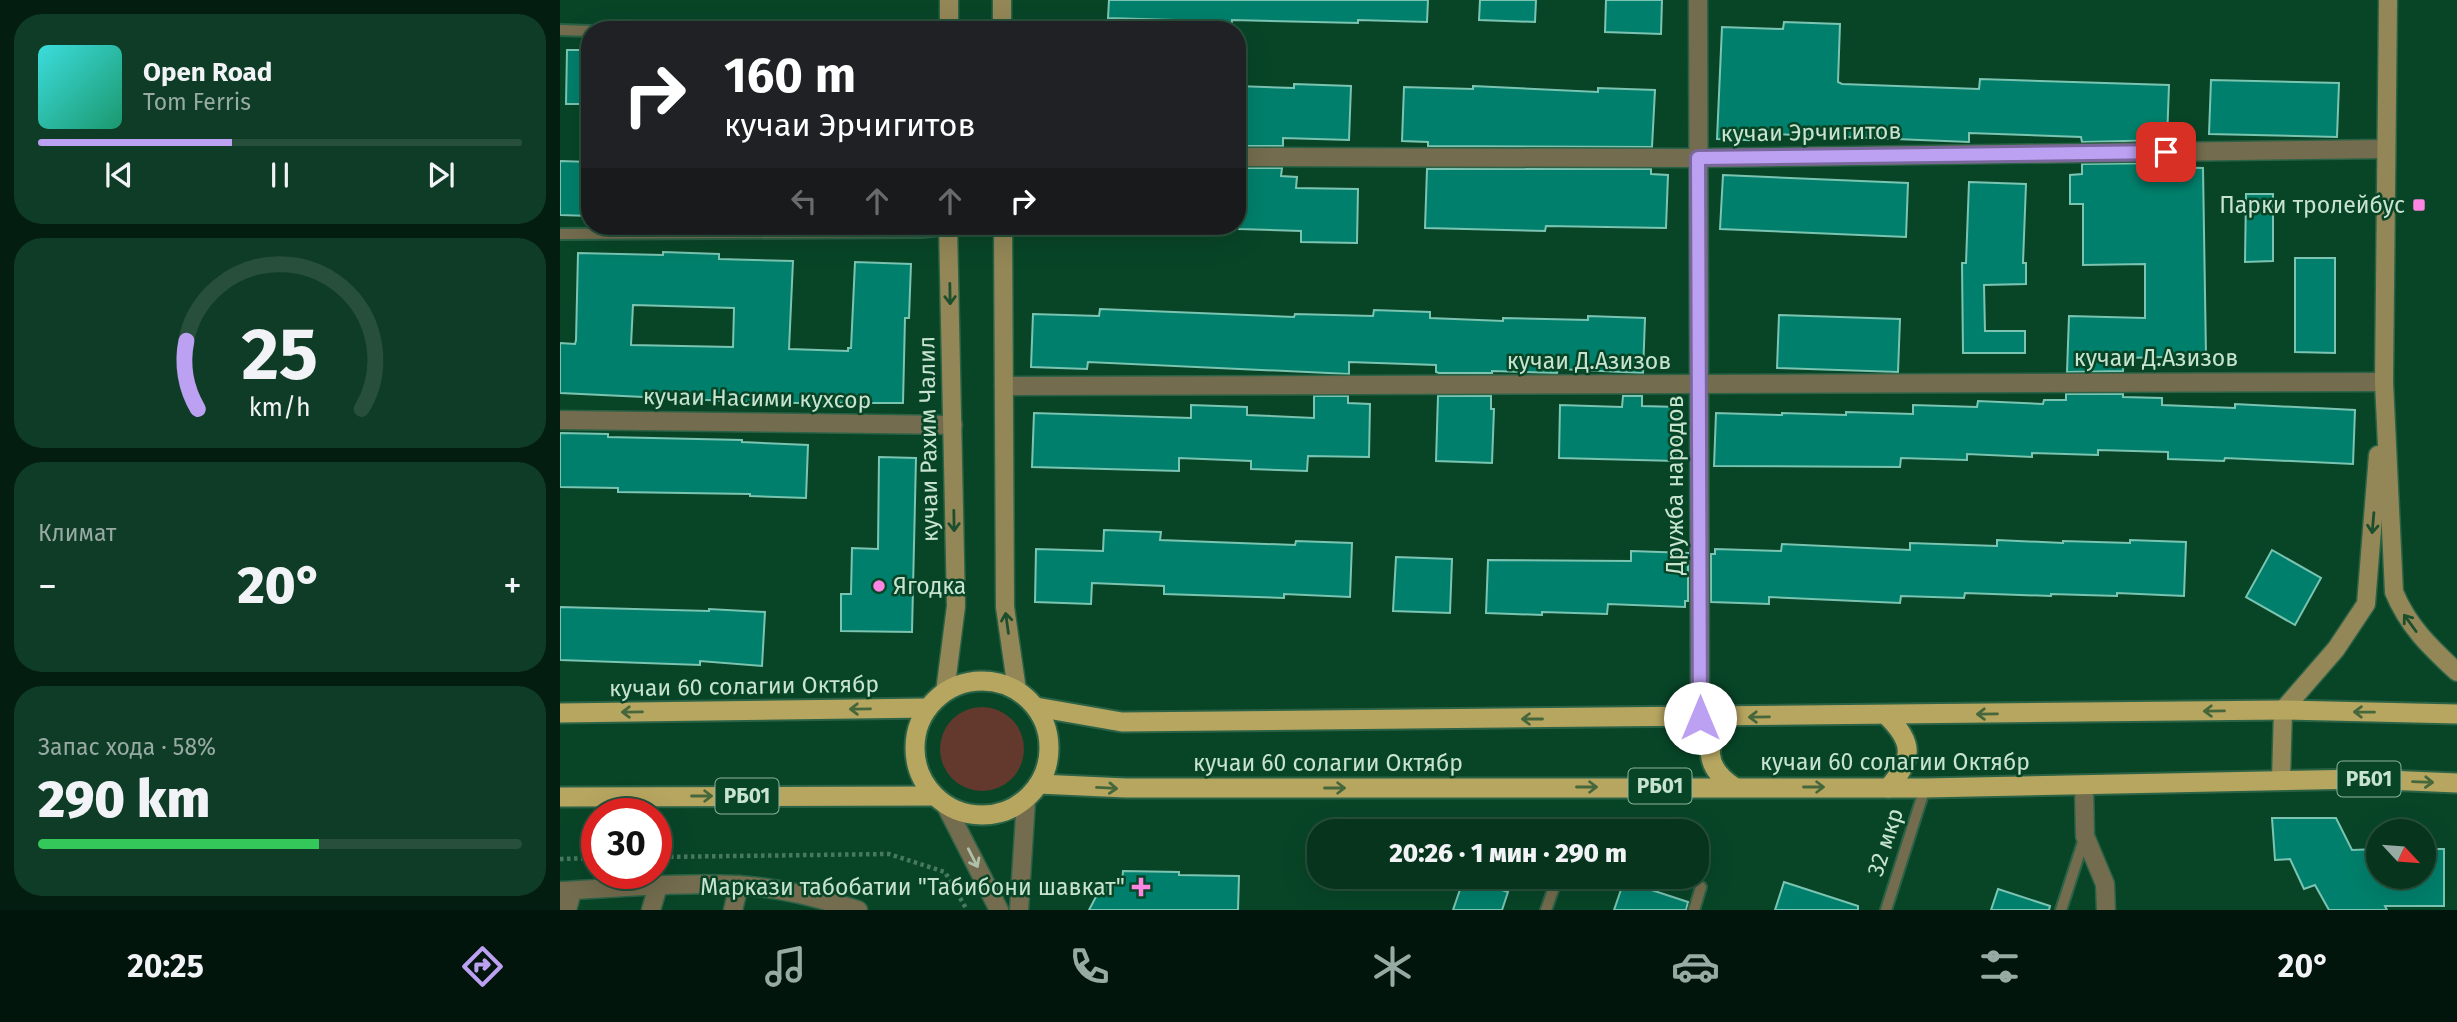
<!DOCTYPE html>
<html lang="ru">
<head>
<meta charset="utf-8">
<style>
  body { margin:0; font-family:"Fira Sans",sans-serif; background:#0f3c26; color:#f1f3f6; height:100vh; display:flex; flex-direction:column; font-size:26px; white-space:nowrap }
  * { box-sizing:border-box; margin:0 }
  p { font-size:23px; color:#98aaa4 }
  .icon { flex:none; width:38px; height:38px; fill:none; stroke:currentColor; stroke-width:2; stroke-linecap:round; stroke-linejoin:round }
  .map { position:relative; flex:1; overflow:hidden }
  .drawer { display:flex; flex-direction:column; gap:14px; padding:14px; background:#031d10; width:560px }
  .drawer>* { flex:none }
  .banner { position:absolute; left:21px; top:21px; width:665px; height:214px; border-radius:28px; box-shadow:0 7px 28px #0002,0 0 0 2px #274f3b; background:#202124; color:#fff; overflow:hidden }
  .needle { width:46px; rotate:116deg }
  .controls { position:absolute; left:1806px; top:819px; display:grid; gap:14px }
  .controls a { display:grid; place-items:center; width:70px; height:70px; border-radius:50%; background:#06341d; box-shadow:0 7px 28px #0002,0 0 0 2px #274f3b; font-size:35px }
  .speed { position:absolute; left:21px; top:798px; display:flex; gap:14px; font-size:35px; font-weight:700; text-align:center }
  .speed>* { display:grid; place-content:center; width:91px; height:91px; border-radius:50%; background:#06341d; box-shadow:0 7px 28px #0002,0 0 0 2px #274f3b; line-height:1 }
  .speed .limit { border:10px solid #d22; background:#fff; color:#111 }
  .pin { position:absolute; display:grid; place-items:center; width:60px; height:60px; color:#fff; margin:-30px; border-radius:14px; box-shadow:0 4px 10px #0006 }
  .me { position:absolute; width:77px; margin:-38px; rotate:0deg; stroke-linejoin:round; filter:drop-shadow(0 0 5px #0008) }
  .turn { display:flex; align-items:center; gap:24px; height:147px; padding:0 28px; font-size:32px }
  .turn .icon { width:91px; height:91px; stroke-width:2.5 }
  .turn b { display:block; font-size:49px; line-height:60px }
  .lanes { display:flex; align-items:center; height:66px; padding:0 28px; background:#0003; justify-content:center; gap:35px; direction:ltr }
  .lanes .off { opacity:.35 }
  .big { font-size:52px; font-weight:800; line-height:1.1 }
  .drawer .card { flex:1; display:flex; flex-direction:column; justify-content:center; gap:10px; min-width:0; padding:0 24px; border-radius:28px; background:#0f3c26 }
  .drawer .dial { align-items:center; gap:0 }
  .dial svg { height:182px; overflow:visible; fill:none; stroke:#274f3b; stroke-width:7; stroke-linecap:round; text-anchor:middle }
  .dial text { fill:#f1f3f6; stroke:none }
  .song { display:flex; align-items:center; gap:21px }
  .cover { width:84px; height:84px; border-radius:10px; background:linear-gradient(135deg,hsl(180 70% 55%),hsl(160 70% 35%)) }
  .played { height:7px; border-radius:4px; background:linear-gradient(90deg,#bca0f2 40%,#274f3b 40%) }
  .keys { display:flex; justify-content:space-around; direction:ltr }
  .heat { display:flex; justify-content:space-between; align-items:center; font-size:38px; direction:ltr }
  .charge { height:10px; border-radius:5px; background:linear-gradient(90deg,#34c759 58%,#274f3b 0) }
  .trip { position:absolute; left:747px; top:819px; width:402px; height:70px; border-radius:28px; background:#06341d; box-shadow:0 7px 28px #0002,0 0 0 2px #274f3b; font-weight:800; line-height:70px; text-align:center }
  .dock { display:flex; height:112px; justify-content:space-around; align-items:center; background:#02150c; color:#98aaa4 }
  .dock .icon { width:49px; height:49px }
  .dock .current { color:#bca0f2 }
  .dock b { font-size:32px; color:#f1f3f6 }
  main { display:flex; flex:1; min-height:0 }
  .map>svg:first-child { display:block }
  .green { fill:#64392d }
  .building { fill:#00806c; stroke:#7bc4b2; stroke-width:2; fill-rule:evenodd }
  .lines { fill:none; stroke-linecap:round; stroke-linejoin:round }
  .service-casing { stroke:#2b6246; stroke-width:14 }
  .minor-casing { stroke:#2b6246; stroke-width:21 }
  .tertiary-casing { stroke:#2b6246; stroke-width:21 }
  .secondary-casing { stroke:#2b6246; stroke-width:21 }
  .trunk-casing { stroke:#2b6246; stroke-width:23 }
  .path { stroke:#47795f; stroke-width:4.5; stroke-dasharray:3.5 3.5; stroke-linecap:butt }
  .service { stroke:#736c4e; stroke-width:10 }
  .minor { stroke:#736c4e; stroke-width:18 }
  .tertiary { stroke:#736c4e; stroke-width:18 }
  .secondary { stroke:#938757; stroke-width:18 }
  .trunk { stroke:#b7a660; stroke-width:19 }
  .oneway { stroke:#1d4f2e }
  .oneway2 { stroke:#45673b }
  .oneway3 { stroke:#aec0aa }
  .route-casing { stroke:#7a689d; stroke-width:18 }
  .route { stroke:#bca0f2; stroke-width:12 }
  .poi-dot { fill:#fd86e2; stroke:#084527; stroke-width:2.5 }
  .labels { text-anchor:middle; stroke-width:5; stroke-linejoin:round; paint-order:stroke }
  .shield { fill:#084527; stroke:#8eb49e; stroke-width:2 }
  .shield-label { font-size:21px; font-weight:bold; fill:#c8e4d1 }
  .street-label { font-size:23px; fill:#c8e4d1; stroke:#084527 }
  .poi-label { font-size:23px; fill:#c8e4d1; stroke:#084527; text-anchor:end }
</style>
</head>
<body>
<main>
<section class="drawer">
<div class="card">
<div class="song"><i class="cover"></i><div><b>Open Road</b><p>Tom Ferris</p></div></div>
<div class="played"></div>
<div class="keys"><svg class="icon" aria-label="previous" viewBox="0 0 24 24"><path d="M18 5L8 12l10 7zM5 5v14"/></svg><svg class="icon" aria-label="pause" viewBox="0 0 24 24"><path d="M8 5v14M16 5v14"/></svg><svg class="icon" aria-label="next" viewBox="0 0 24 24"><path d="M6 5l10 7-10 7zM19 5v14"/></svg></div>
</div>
<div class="card dial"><svg viewBox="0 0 100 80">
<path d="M14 69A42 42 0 1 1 86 69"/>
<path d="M14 69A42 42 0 0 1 9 39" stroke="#bca0f2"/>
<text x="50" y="56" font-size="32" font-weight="700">25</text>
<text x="50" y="72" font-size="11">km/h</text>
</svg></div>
<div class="card"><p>Климат</p>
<div class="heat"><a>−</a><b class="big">20°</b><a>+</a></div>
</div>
<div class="card"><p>Запас хода · 58%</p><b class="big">290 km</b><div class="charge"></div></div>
</section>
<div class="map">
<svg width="1897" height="910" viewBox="0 0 1897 910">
  <rect width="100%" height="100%" fill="#084527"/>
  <circle class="green" cx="422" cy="749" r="42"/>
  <g class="building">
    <path d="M549,0H868L867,22L798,20V23L672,20L671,30H615V20L548,18Z"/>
    <path d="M920,0H976L975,22L919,20Z"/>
    <path d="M1046,0H1102L1101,34L1045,32Z"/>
    <path d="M1224,22L1280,24L1278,82L1282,84L1419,89L1420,79L1609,85L1607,140L1522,142L1521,137L1409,133V142L1213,134V141L1157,139L1162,27L1223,29Z"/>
    <path d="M7,50H30V104H6Z"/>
    <path d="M1651,80L1779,83L1777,137L1649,134Z"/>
    <path d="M734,84L791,86L789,140L723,138V146H681V140H677V86L734,88Z"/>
    <path d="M913,86L1038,92V88L1095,90L1092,147L868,146V142L842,141L844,87L913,89Z"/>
    <path d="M0,161L30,162V216L0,215Z"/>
    <path d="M1606,163V167L1643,168L1646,356L1564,358L1563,371L1507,372L1509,316L1585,318V264L1523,265V204H1510V175L1522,174V164Z"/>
    <path d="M680,168H722L721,176L737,177L736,188L798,189L797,243L741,242V231L679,229Z"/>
    <path d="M867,169H1091V174L1108,175L1106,228L986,226L985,231L865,228Z"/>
    <path d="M1163,175L1348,183L1346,237L1160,229Z"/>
    <path d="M1409,182L1466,184L1463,263H1466V284L1424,285L1425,331H1465V353H1403L1402,263H1406Z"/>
    <path d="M1686,194H1713V261L1685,262Z"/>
    <path d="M103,252L159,254V259L233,261L229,349L288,351V348H291L295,262L351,264L349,318H345L343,403H209L0,393V343L15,344L16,340L18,253L103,255ZM73,305L174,308L173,347L71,345Z"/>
    <path d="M1735,258H1775V353L1735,352Z"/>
    <path d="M540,309L734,317L735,314L813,316L814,310L870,312V318L943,321V318L1028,320V316L1085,318L1083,373L998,369L997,373L932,371V373H879L876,372V365L789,362V374L528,362L527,369L471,367L473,314L539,316Z"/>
    <path d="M1219,315L1340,319L1338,372L1217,368Z"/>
    <path d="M1506,394H1563V397L1602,398V405L1675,408V404L1795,410L1793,464L1665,458L1664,461L1608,459V452L1538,450V455L1472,453V457L1407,454V460L1341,458L1340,467L1154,466L1156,413L1222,415V413L1286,415V412L1353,414V405L1417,407L1418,401L1483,404L1484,400H1506Z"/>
    <path d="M754,396H788V403L810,404L809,457L748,456L747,471L691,469V461L619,458V471L472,467L474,413L631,418V405L687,407V415L754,418Z"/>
    <path d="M878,396H931V409H934L932,463L876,461Z"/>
    <path d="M1063,396H1082V406L1119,407L1116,461L999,458L1000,405L1062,407Z"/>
    <path d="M0,433L48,434V437L182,440V442L248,445L246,498L190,496V494L58,492V488L0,487Z"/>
    <path d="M319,457L356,458L352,632L281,631V594H291L292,548L318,549Z"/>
    <path d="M544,530L601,532L600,540L735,545L736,541L792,543L790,597L724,594V598L604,594V586L532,583L531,604L475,602L476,549L543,551Z"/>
    <path d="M1437,540L1503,543V541L1570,543V540L1626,542L1624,596L1557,593V596L1491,594V596L1405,593L1404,598L1341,596L1340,603L1209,597V604L1151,602V554H1155V549L1221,551L1222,544L1350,550V543L1437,546Z"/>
    <path d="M1712,550L1761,578L1735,625L1686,597Z"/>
    <path d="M1071,551L1128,553V601H1125V607L1048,604L1047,614L982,612V615L926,613L928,560L1071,561Z"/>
    <path d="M836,557L892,559L890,613L833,611Z"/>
    <path d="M0,607L149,611V609L205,612L202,666L140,661V665L0,660Z"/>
    <path d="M1712,818H1776L1792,850L1818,849V877H1864V849H1884V906H1825L1827,910H1769L1755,885L1744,889L1730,859L1715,860Z"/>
    <path d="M563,871L619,872V875L679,876L678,910H529L539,891L549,883H562Z"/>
    <path d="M904,878L948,892L942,910H893Z"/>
    <path d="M1064,881L1128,902L1126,910H1054Z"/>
    <path d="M1224,882L1298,906V910H1215Z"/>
    <path d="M1438,889L1490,906L1489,910H1431Z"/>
  </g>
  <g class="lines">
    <defs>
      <g id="service">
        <path d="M0,30L30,31"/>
        <path d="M0,234L362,232L388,229"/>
        <path d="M986,910L994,887"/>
        <path d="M1134,910L1141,887"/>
        <path d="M1326,910L1365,788"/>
        <path d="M1501,910L1525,836"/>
      </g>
      <g id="minor">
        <path d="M1138,0L1140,718"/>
        <path d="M677,157L1138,158L1826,149"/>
        <path d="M444,386L1824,382"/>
        <path d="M0,420L393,425"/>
        <path d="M1524,786L1525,836L1545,884L1546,910"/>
        <path d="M0,891C59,888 118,882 177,885C218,887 258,898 298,910"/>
        <path d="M7,910L12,891"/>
        <path d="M91,910L98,886"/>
        <path d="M173,910L179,885"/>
      </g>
      <g id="tertiary">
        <path d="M386,806L439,910"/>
        <path d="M459,910L466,800"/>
      </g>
      <g id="secondary">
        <path d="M389,0V30"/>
        <path d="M442,0V30"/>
        <path d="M1828,0L1824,382L1834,592C1848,626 1870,647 1897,672"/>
        <path d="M443,226L445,607L457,690"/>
        <path d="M385,692L396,606L388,226"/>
        <path d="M1721,780L1723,710L1776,649L1806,604L1818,455"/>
      </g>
      <g id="trunk">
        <circle cx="422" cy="748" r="67"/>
        <path d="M476,707L562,722L1723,710L1897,714"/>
        <path d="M0,713L368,708"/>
        <path d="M1326,715C1354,742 1354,759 1328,788"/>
        <path d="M1166,717C1144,744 1144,767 1174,787"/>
        <path d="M479,784L566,788H1365L1803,779L1897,783"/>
        <path d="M0,797L373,796"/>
      </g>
    </defs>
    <use href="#service" class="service-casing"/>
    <use href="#minor" class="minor-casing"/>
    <use href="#tertiary" class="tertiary-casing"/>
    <use href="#secondary" class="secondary-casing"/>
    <use href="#trunk" class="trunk-casing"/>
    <g class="path">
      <path d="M96,857L329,854L385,872L407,910"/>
      <path d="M0,859L37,858"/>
    </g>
    <use href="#service" class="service"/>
    <use href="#minor" class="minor"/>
    <use href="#tertiary" class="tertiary"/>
    <use href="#secondary" class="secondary"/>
    <use href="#trunk" class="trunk"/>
  </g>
  <defs><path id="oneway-shaft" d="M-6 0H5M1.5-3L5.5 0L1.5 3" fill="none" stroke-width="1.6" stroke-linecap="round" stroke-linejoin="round" transform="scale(1.75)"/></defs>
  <g class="oneway">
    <use href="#oneway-shaft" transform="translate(390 294) rotate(89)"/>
    <use href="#oneway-shaft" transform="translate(394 521) rotate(89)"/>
    <use href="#oneway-shaft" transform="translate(1813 523) rotate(95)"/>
    <use href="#oneway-shaft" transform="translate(447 623) rotate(-98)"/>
    <use href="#oneway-shaft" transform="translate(1850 623) rotate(-126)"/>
  </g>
  <g class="oneway2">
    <use href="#oneway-shaft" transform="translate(300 709) rotate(179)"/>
    <use href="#oneway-shaft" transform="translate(1654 711) rotate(179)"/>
    <use href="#oneway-shaft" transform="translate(72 712) rotate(179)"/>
    <use href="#oneway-shaft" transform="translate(1804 712) rotate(-179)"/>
    <use href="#oneway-shaft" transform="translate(1427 714) rotate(179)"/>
    <use href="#oneway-shaft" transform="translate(1199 717) rotate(179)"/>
    <use href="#oneway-shaft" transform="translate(972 719) rotate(180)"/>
    <use href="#oneway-shaft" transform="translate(1863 782) rotate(2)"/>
    <use href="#oneway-shaft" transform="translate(1027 787)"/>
    <use href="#oneway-shaft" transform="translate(1254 787)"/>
    <use href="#oneway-shaft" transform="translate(547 788) rotate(3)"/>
    <use href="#oneway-shaft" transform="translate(775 788)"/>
    <use href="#oneway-shaft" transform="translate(142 796)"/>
  </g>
  <use class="oneway3" href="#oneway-shaft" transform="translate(413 858) rotate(63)"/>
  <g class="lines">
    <defs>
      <path id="route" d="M1140,718L1138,158L1606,152"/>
    </defs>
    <use href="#route" class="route-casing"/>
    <use href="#route" class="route"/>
  </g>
  <g class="poi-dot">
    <rect x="1852" y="198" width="14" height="14" rx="3.5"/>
    <circle cx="319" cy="586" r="7"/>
    <path d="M577.5 876.5h7v7h7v7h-7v7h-7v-7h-7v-7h7z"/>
  </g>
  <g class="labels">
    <g class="shield">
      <rect x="1777.5" y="761.5" width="63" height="35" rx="5"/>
      <rect x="1068.5" y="768.5" width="63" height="35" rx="5"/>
      <rect x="155.5" y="778.5" width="63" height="35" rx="5"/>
    </g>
    <g class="shield-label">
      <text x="1809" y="786">РБ01</text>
      <text x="1100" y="793">РБ01</text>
      <text x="187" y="803">РБ01</text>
    </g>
    <g class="street-label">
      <text transform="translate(1251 132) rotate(-1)" y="8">кучаи Эрчигитов</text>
      <text x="1596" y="366">кучаи Д.Азизов</text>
      <text x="1029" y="369">кучаи Д.Азизов</text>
      <text transform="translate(197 398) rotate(1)" y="8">кучаи Насими кухсор</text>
      <text transform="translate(368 439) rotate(-91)" y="8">кучаи Рахим Чалил</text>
      <text transform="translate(1115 485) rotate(-90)" y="8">Дружба народов</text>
      <text transform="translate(184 686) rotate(-1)" y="8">кучаи 60 солагии Октябр</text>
      <text x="1335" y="770">кучаи 60 солагии Октябр</text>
      <text x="768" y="771">кучаи 60 солагии Октябр</text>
      <text transform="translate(1325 842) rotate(-72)" y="8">32 мкр</text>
    </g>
    <g class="poi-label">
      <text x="1845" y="213">Парки тролейбус</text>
      <text x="333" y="594" text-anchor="start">Ягодка</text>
      <text x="565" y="895">Маркази табобатии "Табибони шавкат"</text>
    </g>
  </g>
</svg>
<div class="controls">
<a><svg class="needle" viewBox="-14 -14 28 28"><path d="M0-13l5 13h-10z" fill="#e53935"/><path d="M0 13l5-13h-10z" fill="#98aaa4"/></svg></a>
</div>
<div class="speed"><div class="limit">30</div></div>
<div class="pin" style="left:1606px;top:152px;background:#d93025"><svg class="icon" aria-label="arrive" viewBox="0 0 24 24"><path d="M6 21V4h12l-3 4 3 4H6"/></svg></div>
<svg class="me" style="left:1140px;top:718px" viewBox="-20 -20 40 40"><circle r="19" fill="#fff"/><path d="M0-13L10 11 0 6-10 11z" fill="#bca0f2"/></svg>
<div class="trip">20:26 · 1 мин · 290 m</div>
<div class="banner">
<div class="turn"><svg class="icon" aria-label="right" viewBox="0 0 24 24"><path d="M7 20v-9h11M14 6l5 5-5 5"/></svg><div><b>160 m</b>кучаи Эрчигитов</div></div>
<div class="lanes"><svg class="icon off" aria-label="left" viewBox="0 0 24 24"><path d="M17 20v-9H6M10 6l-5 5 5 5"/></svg><svg class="icon off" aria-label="ahead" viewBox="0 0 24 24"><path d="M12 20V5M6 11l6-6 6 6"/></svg><svg class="icon off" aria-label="ahead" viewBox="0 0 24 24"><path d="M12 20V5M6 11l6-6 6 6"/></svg><svg class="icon" aria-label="right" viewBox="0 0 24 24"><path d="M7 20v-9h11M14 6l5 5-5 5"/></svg></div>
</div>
</div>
</main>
<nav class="dock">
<b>20:25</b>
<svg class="icon current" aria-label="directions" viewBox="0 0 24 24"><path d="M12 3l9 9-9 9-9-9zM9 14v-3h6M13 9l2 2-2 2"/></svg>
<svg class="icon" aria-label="music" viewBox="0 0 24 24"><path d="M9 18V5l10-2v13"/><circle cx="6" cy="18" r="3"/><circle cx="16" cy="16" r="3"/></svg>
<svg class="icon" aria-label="phone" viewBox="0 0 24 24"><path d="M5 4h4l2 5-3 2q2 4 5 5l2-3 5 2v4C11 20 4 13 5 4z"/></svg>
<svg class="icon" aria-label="climate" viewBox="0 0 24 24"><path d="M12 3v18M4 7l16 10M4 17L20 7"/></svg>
<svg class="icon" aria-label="car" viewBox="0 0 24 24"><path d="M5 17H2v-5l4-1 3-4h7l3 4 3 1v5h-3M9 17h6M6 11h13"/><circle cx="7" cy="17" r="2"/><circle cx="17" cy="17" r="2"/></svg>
<svg class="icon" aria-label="filters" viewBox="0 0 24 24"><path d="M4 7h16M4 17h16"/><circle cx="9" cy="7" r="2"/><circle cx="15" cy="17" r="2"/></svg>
<b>20°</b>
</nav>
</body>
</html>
